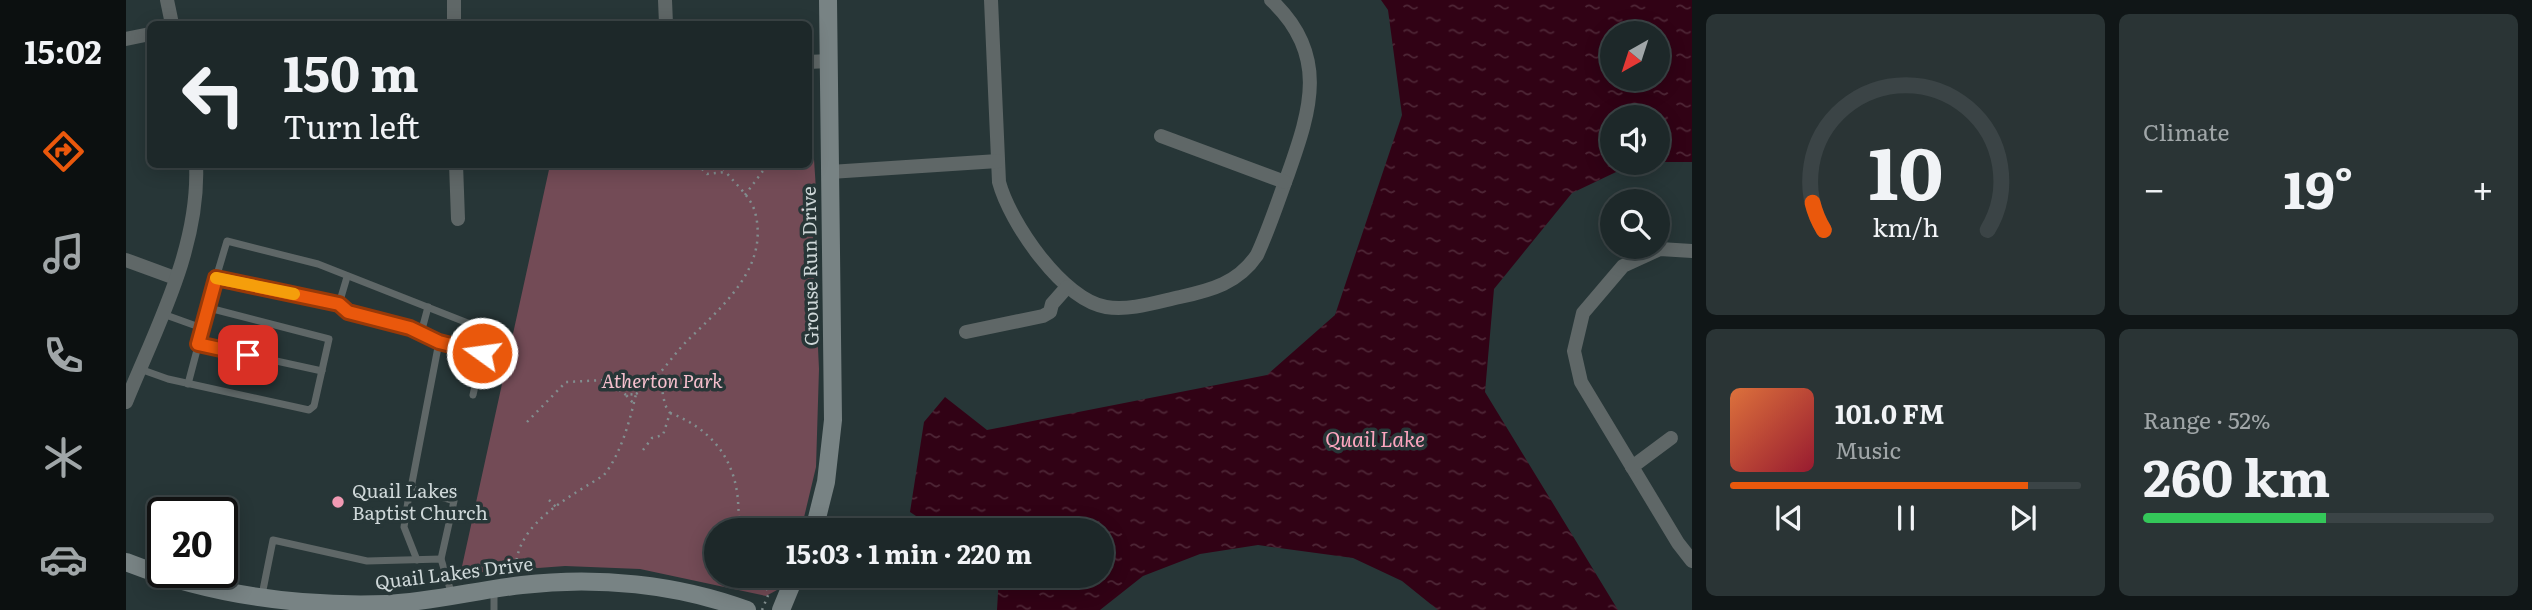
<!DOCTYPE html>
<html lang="en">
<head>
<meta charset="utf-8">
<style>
  body { margin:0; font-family:Literata,serif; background:#2a3435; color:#f1f3f6; height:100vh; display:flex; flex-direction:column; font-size:26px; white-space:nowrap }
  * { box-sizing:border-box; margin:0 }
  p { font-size:23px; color:#a0a6a8 }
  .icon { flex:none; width:38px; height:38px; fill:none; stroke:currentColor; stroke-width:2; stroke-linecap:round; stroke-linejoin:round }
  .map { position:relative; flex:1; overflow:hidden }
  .side { display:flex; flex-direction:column; gap:14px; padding:14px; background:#101617; width:840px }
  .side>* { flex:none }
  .top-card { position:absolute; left:21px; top:21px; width:665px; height:147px; border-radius:10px; box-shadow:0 4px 18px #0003,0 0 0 2px #3b4446; background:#1d2829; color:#f1f3f6; overflow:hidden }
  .needle { width:46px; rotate:219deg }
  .controls { position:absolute; left:1474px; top:21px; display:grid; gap:14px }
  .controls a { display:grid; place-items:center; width:70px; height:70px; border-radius:50%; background:#1d2829; box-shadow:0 4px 18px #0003,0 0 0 2px #3b4446; font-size:35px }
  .speed { position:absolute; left:21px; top:497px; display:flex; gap:14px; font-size:35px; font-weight:700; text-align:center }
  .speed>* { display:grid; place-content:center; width:91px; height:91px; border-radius:50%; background:#1d2829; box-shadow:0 4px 18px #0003,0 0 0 2px #3b4446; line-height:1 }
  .speed .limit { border:4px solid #111; border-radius:10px; background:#fff; color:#111 }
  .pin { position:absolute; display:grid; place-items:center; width:60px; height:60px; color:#fff; margin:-30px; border-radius:14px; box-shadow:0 4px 10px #0006 }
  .me { position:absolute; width:77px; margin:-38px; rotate:284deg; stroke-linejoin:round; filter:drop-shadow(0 0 5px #0008) }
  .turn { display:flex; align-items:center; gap:24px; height:147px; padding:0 21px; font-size:32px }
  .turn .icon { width:91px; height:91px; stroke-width:2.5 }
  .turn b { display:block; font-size:49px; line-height:60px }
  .big { font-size:52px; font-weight:700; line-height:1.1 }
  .side .tile { flex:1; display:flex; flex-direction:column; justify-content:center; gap:10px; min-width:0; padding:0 24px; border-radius:10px; background:#2a3435 }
  .side .dial { align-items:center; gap:0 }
  .dial svg { height:182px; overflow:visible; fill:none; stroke:#3b4446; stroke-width:7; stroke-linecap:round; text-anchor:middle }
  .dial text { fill:#f1f3f6; stroke:none }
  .song { display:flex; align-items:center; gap:21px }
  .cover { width:84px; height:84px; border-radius:10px; background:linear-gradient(135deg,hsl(20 70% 55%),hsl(350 70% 35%)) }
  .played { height:7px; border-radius:4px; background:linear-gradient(90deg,#ea580c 85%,#3b4446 85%) }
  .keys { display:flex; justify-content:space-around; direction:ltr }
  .heat { display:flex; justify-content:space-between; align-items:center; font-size:38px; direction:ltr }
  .charge { height:10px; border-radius:5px; background:linear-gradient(90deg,#34c759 52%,#3b4446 0) }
  .side .tiles { flex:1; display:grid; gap:14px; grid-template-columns:repeat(2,1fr) }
  .trip { position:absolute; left:578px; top:518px; width:410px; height:70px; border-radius:35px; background:#1d2829; box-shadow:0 4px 18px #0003,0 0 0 2px #3b4446; font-weight:700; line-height:70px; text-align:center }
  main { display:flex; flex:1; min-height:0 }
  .dock { display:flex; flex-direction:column; width:126px; justify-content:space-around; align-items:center; background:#0c1010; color:#a0a6a8 }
  .dock .icon { width:49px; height:49px }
  .dock .selected { color:#ea580c }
  .dock b { font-size:32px; color:#f1f3f6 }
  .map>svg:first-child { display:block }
  .park { fill:#734b56 }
  .water { fill:url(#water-ripples); fill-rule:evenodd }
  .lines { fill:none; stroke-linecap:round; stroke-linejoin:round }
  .path { stroke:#828e8f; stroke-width:2.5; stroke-dasharray:2 5; stroke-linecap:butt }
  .lane { stroke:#5f6767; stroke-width:7 }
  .street { stroke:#5f6767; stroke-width:14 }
  .secondary { stroke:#788384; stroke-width:18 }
  .route-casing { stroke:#983908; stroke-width:18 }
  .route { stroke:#ea580c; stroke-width:12 }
  .slow { stroke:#f59e0b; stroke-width:12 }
  .poi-dot { fill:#f19ab3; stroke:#273637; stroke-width:2.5 }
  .labels { text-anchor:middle; stroke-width:7; stroke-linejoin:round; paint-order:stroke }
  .street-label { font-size:19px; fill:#ced7d8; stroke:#273637 }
  .park-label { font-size:19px; font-style:italic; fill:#f6c0ce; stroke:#273637 }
  .poi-label { font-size:19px; fill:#ced7d8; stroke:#273637; text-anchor:start }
  .water-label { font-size:21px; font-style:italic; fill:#fca5be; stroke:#273637 }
</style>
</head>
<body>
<main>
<nav class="dock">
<b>15:02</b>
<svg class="icon selected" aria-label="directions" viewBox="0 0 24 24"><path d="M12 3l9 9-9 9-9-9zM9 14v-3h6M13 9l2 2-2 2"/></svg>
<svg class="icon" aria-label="music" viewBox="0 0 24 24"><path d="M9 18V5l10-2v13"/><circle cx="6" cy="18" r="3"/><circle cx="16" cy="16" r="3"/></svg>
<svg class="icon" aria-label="phone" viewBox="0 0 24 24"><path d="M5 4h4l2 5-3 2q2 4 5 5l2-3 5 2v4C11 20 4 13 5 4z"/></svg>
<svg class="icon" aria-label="climate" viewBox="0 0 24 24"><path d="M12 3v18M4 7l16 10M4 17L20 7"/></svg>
<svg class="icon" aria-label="car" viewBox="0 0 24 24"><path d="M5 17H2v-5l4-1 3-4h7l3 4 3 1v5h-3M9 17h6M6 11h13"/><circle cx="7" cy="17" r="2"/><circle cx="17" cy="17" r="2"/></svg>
</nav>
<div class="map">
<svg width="1566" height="610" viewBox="0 0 1566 610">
  <defs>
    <pattern id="water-ripples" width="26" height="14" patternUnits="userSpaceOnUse" patternTransform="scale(1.75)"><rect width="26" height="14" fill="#310215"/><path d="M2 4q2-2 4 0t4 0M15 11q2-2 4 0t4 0" fill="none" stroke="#4e2636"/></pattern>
  </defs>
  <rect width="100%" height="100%" fill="#273637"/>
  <path class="park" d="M683,82L690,190L689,286L693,369L690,467L675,530H590V576H656L651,590L640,596L514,569L439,566L347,573L335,571L424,165L682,164Z"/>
  <path class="water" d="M1255,0H1566V162H1531V117H1486V163H1509L1446,193L1368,289L1359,392L1492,610H1312L1276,581L1227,558L1132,545L1074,554L1017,576L974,610H871L873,576H975V530H811L784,512L798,422L819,397L861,430L1141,375L1209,315L1276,115L1262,10ZM1486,33H1531V79H1486Z"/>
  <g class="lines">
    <g class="path">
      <path d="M571,164L581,174L599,172"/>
      <path d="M619,195L642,164"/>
      <path d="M510,394C531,381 542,361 559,343C594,308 644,269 629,212C624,194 604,180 594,164"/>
      <path d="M544,413C581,427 605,453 611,492C613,505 612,518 615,530"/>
      <path d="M401,422L440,382L480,380L500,395"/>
      <path d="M517,450L526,438L537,435L544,413L539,405L533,374"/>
      <path d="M423,500L430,507"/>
      <path d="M390,567C391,522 446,496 478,475C495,454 504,420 510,394L500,395L508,404"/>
      <path d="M634,576L642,591"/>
      <path d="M636,610L643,593L645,594"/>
    </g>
    <g class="lane">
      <path d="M90,278L101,241L192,264L357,329L361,333L347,395"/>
      <path d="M213,304L221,277"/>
      <path d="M37,314L76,328"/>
      <path d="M295,333L302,307"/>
      <path d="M72,344L196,371"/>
      <path d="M14,369L42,379L183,410L188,406L203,339L83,308"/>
      <path d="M62,384L90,278L213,304L222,312L284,328L313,342"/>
      <path d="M285,488L313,342L356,353"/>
      <path d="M291,560L278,527L284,488L328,501L315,559"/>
      <path d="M136,595L147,540L241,561L315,559L326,595"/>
      <path d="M368,610V589"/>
    </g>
    <g class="street">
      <path d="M41,0L46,24"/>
      <path d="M328,0V24"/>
      <path d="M539,0L540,24"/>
      <path d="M865,0L873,182C884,223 937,300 980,307C1004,311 1031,302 1054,297C1086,290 1112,283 1131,255C1143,229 1152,201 1162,174C1185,109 1203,54 1145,0"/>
      <path d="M0,39L24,34"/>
      <path d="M682,62L703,61"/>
      <path d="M1035,136L1159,182"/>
      <path d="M330,164L332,219"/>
      <path d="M704,172L872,161"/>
      <path d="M1566,251L1534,249L1497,266L1457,313L1448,351L1455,382L1552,543L1566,561"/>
      <path d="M0,260L49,278"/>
      <path d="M840,332L917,316L924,312L926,304L941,287"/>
      <path d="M0,402C30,328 74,247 70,164"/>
      <path d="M1506,467L1545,438"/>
    </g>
    <g class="secondary">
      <path d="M688,530L700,482L707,420L702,0"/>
      <path d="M0,562C84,595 169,607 260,604C306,602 351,590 396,585C470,576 551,584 621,610"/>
      <path d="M655,610L669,576"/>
    </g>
  </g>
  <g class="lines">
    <defs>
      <path id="route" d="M122,355L72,344L90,278L213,304L222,312L284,328L313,342L356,353"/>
    </defs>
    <use href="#route" class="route-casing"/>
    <use href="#route" class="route"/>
    <path class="slow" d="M90,278L168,294"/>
  </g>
  <circle class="poi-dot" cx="212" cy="502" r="7"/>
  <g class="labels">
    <g class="street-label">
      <text transform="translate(684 266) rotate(-91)" y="7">Grouse Run Drive</text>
      <text transform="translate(328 573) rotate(-7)" y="7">Quail Lakes Drive</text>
    </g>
    <g class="park-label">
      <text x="536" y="388">Atherton Park</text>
    </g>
    <g class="poi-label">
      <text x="226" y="498">Quail Lakes<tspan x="226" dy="22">Baptist Church</tspan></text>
    </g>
    <g class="water-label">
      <text x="1249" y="447">Quail Lake</text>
    </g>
  </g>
</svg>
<div class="controls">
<a><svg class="needle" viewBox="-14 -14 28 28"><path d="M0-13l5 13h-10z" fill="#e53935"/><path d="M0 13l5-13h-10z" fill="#a0a6a8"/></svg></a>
<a><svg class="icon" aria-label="sound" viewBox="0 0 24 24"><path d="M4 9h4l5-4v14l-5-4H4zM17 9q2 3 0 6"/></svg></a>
<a><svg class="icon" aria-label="search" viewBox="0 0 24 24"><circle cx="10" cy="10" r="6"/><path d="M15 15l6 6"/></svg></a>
</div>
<div class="speed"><div class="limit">20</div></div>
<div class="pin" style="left:122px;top:355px;background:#d93025"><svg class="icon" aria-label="arrive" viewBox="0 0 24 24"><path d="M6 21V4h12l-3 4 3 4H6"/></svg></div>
<svg class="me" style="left:356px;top:353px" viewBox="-20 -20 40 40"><circle r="17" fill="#ea580c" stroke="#fff" stroke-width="3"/><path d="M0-11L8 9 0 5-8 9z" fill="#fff"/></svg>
<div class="trip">15:03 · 1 min · 220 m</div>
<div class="top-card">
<div class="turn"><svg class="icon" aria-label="left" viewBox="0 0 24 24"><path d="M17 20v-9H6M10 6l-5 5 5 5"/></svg><div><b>150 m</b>Turn left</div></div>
</div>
</div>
<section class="side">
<div class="tiles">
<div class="tile dial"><svg viewBox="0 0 100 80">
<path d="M14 69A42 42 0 1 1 86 69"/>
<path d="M14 69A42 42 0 0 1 9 57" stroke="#ea580c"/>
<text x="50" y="56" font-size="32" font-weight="700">10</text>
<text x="50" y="72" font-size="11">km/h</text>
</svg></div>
<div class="tile"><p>Climate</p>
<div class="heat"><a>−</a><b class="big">19°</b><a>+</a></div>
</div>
<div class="tile">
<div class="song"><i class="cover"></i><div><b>101.0 FM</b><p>Music</p></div></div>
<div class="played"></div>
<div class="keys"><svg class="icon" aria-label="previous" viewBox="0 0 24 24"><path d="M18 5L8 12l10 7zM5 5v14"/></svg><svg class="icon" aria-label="pause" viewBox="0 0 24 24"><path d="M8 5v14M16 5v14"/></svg><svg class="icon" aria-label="next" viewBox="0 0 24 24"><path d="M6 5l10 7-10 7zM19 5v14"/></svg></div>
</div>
<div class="tile"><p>Range · 52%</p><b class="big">260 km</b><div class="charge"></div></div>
</div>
</section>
</main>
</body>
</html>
